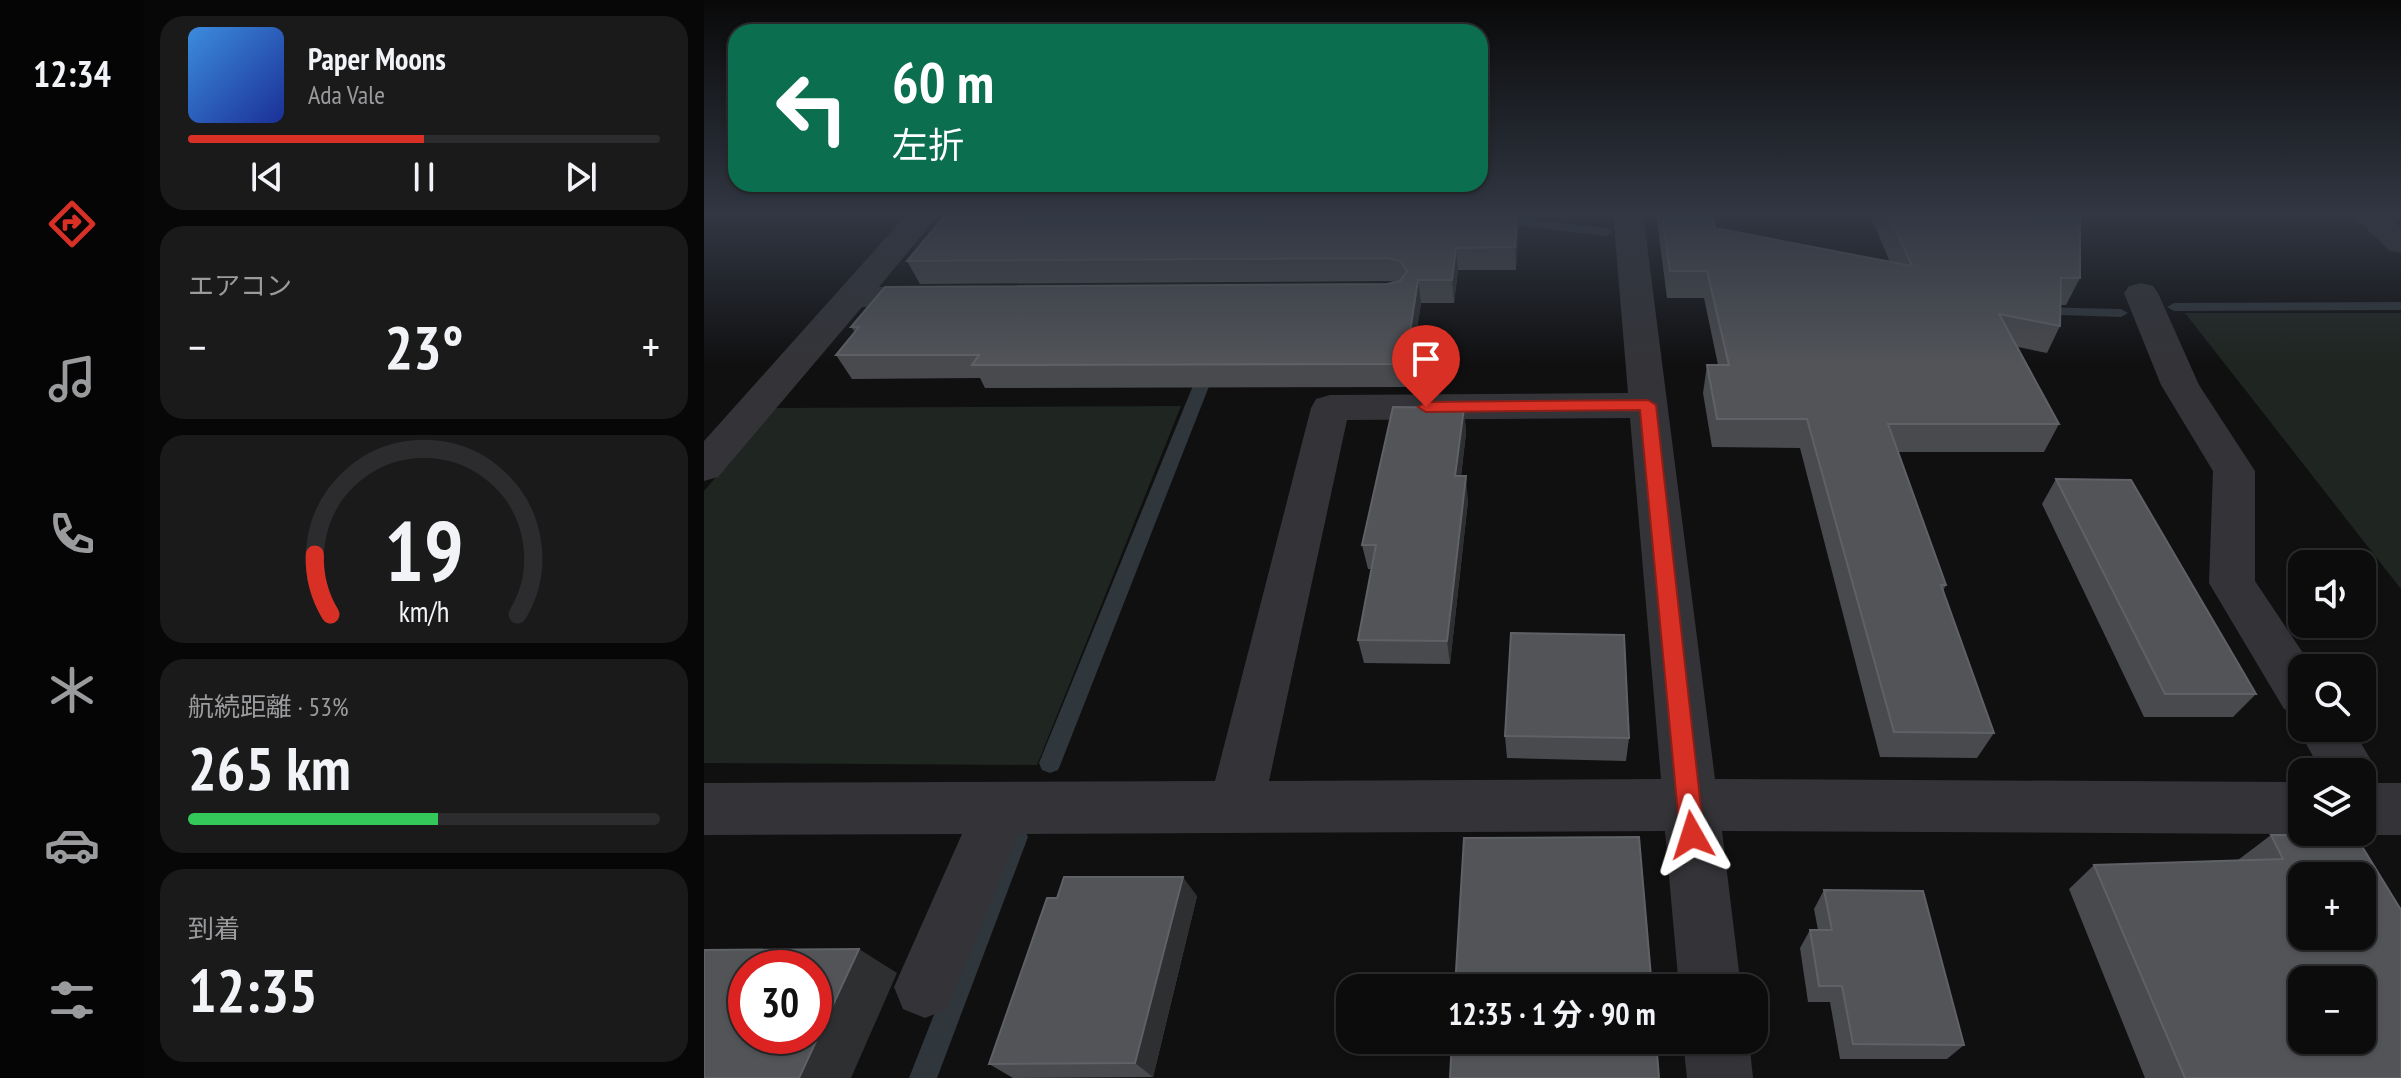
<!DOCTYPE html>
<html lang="ja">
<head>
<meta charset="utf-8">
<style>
  body { margin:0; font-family:"PT Sans Narrow","Noto Sans JP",sans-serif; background:#1a1a1b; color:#f1f3f6; height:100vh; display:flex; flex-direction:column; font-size:30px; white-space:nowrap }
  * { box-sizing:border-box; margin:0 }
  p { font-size:26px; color:#9a9b9d }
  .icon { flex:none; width:44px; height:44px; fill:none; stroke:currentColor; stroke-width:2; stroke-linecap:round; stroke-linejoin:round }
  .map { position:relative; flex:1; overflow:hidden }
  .drawer { display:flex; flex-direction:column; gap:16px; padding:16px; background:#070707; width:560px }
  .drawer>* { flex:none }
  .hud { position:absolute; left:24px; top:24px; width:760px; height:168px; border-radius:24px; box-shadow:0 2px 6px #0004,0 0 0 2px #2c2c2e; background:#0b6e4f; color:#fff; overflow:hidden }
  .controls { position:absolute; left:1584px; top:550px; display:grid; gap:16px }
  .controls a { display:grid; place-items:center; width:88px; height:88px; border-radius:16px; background:#0c0c0d; box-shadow:0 2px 6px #0004,0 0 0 2px #2c2c2e; font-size:40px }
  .speed { position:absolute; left:24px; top:950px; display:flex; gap:16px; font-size:40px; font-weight:700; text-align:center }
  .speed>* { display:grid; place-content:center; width:104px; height:104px; border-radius:50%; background:#0c0c0d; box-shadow:0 2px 6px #0004,0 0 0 2px #2c2c2e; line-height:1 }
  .speed .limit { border:12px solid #d22; background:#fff; color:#111 }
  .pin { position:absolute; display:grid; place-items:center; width:68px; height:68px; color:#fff; margin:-82px -34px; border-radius:50% 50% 50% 0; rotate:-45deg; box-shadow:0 0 8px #0007 }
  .pin .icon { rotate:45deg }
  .me { position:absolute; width:88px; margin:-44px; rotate:354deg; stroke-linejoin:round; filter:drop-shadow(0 0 6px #0008) }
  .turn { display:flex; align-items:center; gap:28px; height:168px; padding:0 32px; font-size:36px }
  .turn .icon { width:104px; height:104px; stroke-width:2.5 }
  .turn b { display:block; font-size:56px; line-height:68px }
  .big { font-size:60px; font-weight:700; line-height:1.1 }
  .drawer .tile { flex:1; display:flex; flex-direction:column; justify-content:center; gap:12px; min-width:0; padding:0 28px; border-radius:24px; background:#1a1a1b }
  .drawer .dial { align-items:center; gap:0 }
  .dial svg { height:208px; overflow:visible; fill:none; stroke:#2c2c2e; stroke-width:7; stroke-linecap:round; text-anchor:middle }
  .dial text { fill:#f1f3f6; stroke:none }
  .song { display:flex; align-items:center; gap:24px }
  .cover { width:96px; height:96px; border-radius:12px; background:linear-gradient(135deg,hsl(210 70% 55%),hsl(230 70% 35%)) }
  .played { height:8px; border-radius:4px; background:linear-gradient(90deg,#d93025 50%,#2c2c2e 50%) }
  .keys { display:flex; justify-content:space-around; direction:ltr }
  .heat { display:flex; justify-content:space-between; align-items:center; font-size:44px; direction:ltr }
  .charge { height:12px; border-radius:6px; background:linear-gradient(90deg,#34c759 53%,#2c2c2e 0) }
  .trip { position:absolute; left:632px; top:974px; width:432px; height:80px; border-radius:24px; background:#0c0c0d; box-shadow:0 2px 6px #0004,0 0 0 2px #2c2c2e; font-weight:700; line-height:80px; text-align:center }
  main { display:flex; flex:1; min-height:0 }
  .dock { display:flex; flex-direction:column; width:144px; justify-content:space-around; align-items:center; background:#050505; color:#9a9b9d }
  .dock .icon { width:56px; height:56px }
  .dock .active { color:#d93025 }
  .dock b { font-size:36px; color:#f1f3f6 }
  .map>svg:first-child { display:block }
  .green { fill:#1f2520 }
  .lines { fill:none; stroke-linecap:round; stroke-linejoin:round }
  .stream { fill:#2f363c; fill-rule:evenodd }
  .minor { fill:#343438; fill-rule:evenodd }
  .wall { fill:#494a4d }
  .shaded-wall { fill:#2e2f31 }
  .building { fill:#525458; stroke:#5f6166; stroke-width:2; fill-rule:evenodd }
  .route { fill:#d93025; stroke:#8d1f18; stroke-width:2 }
</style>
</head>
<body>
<main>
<nav class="dock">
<b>12:34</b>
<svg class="icon active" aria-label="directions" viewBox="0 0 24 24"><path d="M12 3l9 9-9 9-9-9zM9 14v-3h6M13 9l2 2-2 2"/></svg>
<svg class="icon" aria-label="music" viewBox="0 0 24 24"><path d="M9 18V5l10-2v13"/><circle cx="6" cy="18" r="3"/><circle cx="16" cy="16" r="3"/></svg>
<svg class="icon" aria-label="phone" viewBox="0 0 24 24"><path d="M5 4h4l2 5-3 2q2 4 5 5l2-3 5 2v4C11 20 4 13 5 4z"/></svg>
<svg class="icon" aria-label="climate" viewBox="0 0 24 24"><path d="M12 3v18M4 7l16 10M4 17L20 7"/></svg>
<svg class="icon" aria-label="car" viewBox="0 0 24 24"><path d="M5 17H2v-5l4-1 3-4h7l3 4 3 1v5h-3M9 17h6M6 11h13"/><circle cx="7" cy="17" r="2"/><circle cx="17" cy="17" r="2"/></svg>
<svg class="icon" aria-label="filters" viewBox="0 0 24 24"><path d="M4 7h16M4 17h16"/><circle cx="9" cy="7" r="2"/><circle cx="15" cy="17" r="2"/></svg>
</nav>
<section class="drawer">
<div class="tile">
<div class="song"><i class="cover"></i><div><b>Paper Moons</b><p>Ada Vale</p></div></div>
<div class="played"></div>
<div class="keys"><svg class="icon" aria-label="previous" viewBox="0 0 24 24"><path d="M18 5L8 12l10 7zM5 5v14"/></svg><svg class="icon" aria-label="pause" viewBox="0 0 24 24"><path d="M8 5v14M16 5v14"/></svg><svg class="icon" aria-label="next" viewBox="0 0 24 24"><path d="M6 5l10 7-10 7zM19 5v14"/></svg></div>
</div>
<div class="tile"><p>エアコン</p>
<div class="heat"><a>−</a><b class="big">23°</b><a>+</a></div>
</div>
<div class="tile dial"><svg viewBox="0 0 100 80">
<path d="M14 69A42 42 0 1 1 86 69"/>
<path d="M14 69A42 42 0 0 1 8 46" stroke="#d93025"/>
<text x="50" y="56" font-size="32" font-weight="700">19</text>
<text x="50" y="72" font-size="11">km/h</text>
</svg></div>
<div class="tile"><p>航続距離 · 53%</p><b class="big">265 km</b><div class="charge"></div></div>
<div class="tile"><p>到着</p><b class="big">12:35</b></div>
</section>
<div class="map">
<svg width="1697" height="1078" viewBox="0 0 1697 1078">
  <rect width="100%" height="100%" fill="#101011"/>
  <g class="green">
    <path d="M1481,313H1697V589Z"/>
    <path d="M477,406L333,765L0,763V491L71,408Z"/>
  </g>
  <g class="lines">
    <g class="stream">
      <path d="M793,216L902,228L908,232L902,236L789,223V217Z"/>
      <path d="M1697,302V310L1470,311L1463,307L1470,303Z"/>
      <path d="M1332,307L1417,309L1424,313L1417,317L1327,314L1325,311Z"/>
      <path d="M505,361L513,366L357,763L354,770L346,773L338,770L335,763L497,366Z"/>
      <path d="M312,826L320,829L324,837L233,1078H205L300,837L304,829Z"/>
    </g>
    <g class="minor">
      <path d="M204,213H236L175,287L234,286L246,289L251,296L246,303L234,306L158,307L14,477L0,481V441Z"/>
      <path d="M909,213H939L1011,779L1598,782V832H1603L1598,834L1018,831L1037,988H975L961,831L314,834L243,1009L221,1018L199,1009L190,987L258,834L0,835V783L511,781L607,408L612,399L626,395L924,393ZM926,418L957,779L565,781L643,420Z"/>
      <path d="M1646,213H1680L1697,228V253L1686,251Z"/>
      <path d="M1437,283L1449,286L1454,293L1495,385L1551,471V581L1609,668H1598V716L1580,709L1505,583L1509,471L1457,385L1420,293L1425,286Z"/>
      <path d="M1598,717V728H1648L1674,772L1669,783H1697V835H1658L1651,832H1658V772H1618L1593,728Z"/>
      <path d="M979,1040H1045L1049,1078H983Z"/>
    </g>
  </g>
  <g class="wall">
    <path d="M815,213L812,270H754L750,303H717L704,387L281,388L276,378L148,379L132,355L151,332L147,327L683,284L691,282L686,281L216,284L203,261Z"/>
    <path d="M952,213H1008L1011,228L1186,262L1165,213H1376V278L1362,305H1356V326L1343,353L1314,347L1355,424L1340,452H1194L1242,585L1239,591L1290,733L1273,758L1176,757L1096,448L1008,447L999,393L1003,365H1014L1000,298H963Z"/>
    <path d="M760,408L762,433L757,476L764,501L746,664L660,663L654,640L668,569H664L658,545Z"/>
    <path d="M1352,479L1552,694L1529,717H1440L1338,504Z"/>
    <path d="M801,736L925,738L922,761L803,758Z"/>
    <path d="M1567,835L1697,1078H1441L1365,889L1390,865L1534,860Z"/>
    <path d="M1120,890L1260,1045L1243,1059H1136L1126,1002H1104L1096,948L1106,930H1114L1110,909Z"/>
    <path d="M493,896L449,1077L309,1078L285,1064Z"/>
  </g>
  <g class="shaded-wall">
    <path d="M813,213H815L812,270L811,247Z"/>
    <path d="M752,248L754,270L750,303L748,280Z"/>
    <path d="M714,280L717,303L704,387L701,364Z"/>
    <path d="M760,408L762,433L754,500L751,476Z"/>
    <path d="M762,476L764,501L746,664L743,641Z"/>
    <path d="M479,877L493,896L449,1077L431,1063Z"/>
    <path d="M155,949L193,973L147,1078H95Z"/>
  </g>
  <g class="building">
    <path d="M243,213H813L811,247L752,248L748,280H714L701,364L268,365L275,355H132L155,327H147L181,287L683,284L696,281L703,271L696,261L683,258L203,261Z"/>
    <path d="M958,213H1008L1011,228L1208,266L1184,213H1376V278H1357L1356,326L1295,314L1355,424H1184L1242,585H1237L1290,733L1190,732L1103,419H1013L1003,365H1025L1003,271H966Z"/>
    <path d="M689,407L760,408L751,476H762L743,641L654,640L672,545H658Z"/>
    <path d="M1352,479L1427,480L1552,694H1461Z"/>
    <path d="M807,633L920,635L925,738L801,736Z"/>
    <path d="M1567,835H1651L1697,910V1078H1481L1390,865L1579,859ZM1598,876H1658V936H1598ZM1598,980H1658V1040H1598Z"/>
    <path d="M935,837L948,988H751L760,838Z"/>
    <path d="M360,877H479L431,1063L285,1064L343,898H353Z"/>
    <path d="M1120,890L1219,891L1260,1045L1149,1044L1138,986H1115L1106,930H1128Z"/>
    <path d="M155,949L95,1078H0V950ZM42,968H110V1036H42Z"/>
    <path d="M748,1040H952L955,1078H746Z"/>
  </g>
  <linearGradient id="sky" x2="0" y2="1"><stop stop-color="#090909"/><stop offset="0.59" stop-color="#313743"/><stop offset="1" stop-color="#313743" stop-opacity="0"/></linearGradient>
  <rect width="1697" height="364" fill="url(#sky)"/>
  <path class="route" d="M944,400L952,405L1000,835L996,843L988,847L980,843L976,835L936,410L722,412L714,407L722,402Z"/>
</svg>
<div class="controls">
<a><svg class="icon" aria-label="sound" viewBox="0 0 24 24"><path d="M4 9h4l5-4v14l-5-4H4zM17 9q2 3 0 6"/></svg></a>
<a><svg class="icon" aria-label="search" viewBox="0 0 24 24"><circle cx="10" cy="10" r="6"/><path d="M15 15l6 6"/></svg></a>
<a><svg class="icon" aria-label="layers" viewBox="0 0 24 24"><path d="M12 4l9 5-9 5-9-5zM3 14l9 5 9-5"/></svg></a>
<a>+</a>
<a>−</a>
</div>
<div class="speed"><div class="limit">30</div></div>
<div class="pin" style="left:722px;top:407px;background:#d93025"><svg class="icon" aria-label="arrive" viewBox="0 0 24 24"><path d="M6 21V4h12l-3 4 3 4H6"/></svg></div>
<svg class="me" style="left:988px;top:835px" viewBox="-20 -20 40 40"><path d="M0-17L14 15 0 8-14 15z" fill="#d93025" stroke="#fff" stroke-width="4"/></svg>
<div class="trip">12:35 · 1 分 · 90 m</div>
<div class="hud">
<div class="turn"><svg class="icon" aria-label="left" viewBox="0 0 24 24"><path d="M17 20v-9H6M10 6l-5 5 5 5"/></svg><div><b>60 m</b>左折</div></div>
</div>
</div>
</main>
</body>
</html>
